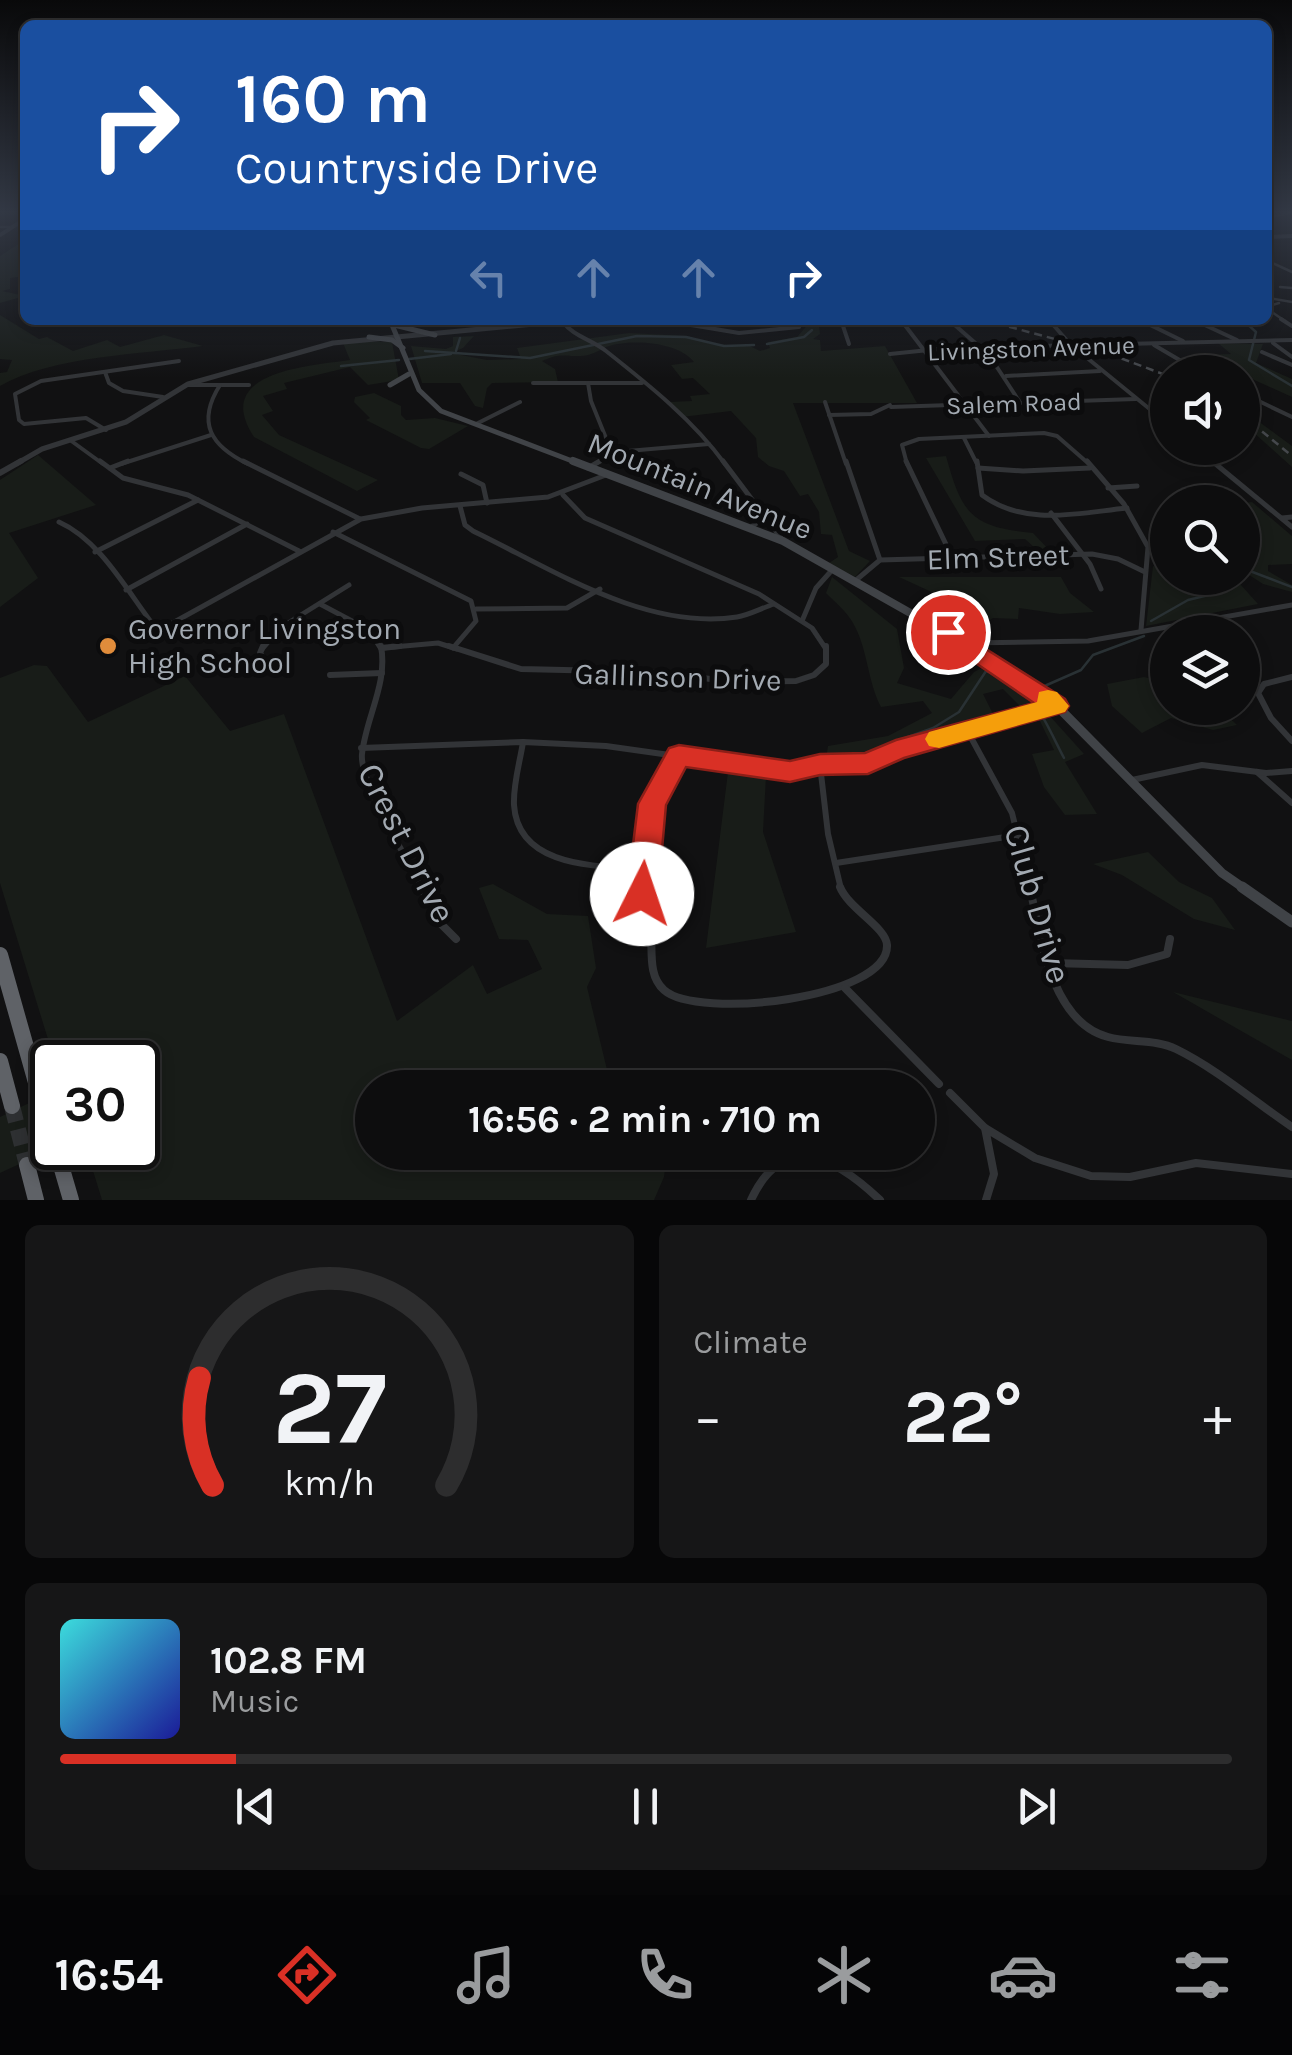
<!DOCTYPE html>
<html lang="en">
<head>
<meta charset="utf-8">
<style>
  body { margin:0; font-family:Karla,sans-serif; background:#161617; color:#f1f3f6; height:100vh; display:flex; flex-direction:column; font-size:38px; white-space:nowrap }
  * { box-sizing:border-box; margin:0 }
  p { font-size:32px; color:#9a9c9e }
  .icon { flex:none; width:55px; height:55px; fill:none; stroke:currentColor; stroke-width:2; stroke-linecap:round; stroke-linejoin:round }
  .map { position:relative; height:1200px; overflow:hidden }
  .drawer { display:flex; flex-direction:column; gap:25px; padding:25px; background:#070708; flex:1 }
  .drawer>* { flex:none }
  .banner { position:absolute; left:20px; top:20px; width:1252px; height:305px; border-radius:15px; box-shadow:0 5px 15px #0003,0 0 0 2px #2d2d2e; background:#1a4fa0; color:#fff; overflow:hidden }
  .buttons { position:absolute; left:1150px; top:355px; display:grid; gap:20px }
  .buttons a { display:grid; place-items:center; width:110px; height:110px; border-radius:50%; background:#0d0d0e; box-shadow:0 5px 15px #0003,0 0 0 2px #2d2d2e; font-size:50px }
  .speed { position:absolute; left:30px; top:1040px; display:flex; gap:20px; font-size:50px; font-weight:700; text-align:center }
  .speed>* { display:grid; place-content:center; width:130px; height:130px; border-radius:50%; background:#0d0d0e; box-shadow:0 5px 15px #0003,0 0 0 2px #2d2d2e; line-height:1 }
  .speed .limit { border:5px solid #111; border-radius:15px; background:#fff; color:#111 }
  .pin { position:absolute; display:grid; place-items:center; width:85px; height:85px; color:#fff; margin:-42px; border:5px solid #fff; border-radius:50%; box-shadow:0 2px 10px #0007 }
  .me { position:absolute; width:110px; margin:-55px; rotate:4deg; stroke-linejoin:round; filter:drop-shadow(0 0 8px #0008) }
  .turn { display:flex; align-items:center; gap:35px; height:210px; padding:0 50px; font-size:45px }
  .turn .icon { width:130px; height:130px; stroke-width:2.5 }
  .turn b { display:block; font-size:70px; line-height:85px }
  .lanes { display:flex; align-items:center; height:95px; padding:0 50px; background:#0003; justify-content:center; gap:50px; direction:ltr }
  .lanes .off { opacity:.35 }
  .big { font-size:75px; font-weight:700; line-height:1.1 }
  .drawer .widget { flex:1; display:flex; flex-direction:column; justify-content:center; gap:15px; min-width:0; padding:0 35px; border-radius:15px; background:#161617 }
  .drawer .dial { align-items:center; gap:0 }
  .dial svg { height:260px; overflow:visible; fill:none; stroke:#2d2d2e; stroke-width:7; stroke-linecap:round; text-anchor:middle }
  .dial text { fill:#f1f3f6; stroke:none }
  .song { display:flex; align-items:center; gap:30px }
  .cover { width:120px; height:120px; border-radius:15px; background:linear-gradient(135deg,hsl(180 70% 55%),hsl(240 70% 35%)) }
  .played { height:10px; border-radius:5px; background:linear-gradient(90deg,#d93025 15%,#2d2d2e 15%) }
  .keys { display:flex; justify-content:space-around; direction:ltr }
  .heat { display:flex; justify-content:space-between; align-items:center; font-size:55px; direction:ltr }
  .drawer .tiles { flex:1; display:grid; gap:25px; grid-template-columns:1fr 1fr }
  .widget:last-child { grid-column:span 2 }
  .trip { position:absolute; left:355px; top:1070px; width:580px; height:100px; border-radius:50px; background:#0d0d0e; box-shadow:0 5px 15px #0003,0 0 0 2px #2d2d2e; font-weight:700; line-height:100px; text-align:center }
  .dock { display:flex; height:160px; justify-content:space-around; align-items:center; background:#050506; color:#9a9c9e }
  .dock .icon { width:70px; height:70px }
  .dock .active { color:#d93025 }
  .dock b { font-size:45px; color:#f1f3f6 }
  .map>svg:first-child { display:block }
  .green { fill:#181c18 }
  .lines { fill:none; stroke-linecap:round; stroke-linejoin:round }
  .stream { stroke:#293134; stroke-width:2.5 }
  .motorway-tunnel { stroke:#2e3032; stroke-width:16; stroke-dasharray:16 8; stroke-linecap:butt }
  .minor-far4 { stroke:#323437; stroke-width:2.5 }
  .minor-far3 { stroke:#323437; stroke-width:4 }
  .minor-far2 { stroke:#323437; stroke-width:5 }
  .minor-far1 { stroke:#323437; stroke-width:6 }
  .minor { stroke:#323437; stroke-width:8 }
  .tertiary-far2 { stroke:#323437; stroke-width:4 }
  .tertiary-far1 { stroke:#323437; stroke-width:5 }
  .tertiary { stroke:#323437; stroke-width:6 }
  .secondary-far3 { stroke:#404347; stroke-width:5 }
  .secondary-far2 { stroke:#404347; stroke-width:8 }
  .secondary-far1 { stroke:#404347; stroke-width:9 }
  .secondary { stroke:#404347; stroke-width:11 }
  .primary { stroke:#4f5155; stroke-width:4 }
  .motorway { stroke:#5f6267; stroke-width:16 }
  .rail { stroke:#45484c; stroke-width:2.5; stroke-dasharray:8 5; stroke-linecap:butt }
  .route { fill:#d93025; stroke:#8d1f18; stroke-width:2.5 }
  .slow { fill:#f59e0b }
  .poi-dot { fill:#e08c3b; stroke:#0c0c0d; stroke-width:4 }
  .labels { text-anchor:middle; stroke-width:10; stroke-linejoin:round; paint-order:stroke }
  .far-street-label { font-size:25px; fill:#a3aab2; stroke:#0c0c0d }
  .street-label { font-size:30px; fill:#a3aab2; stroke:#0c0c0d }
  .poi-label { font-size:30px; fill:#a3aab2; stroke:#0c0c0d; text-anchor:start }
  .near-street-label { font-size:35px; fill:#a3aab2; stroke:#0c0c0d }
</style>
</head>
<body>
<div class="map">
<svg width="1292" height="1200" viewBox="0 0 1292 1200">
  <rect width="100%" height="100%" fill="#111112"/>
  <g class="green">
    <path d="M20,243H25V276L10,278V289L2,291L25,296L0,303V256Z"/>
    <path d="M0,315L39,339L47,337L73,351L107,340L120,347L164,335L203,346C143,354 52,356 0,386V373L7,372L12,360L0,359Z"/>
    <path d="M807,320H818L820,334L813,339L820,340L821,351L885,346L917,403H793L849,551L870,561L855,577L829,563L838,557L832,535L821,534L819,512L808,494L800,496L784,471L769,466L758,457L756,438L731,411L682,417L669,402L692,401L690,396L710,394L693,378L682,379L671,365L694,362C679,342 631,338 606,347C602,349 589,357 579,356C560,356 561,353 542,361L555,369L558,382L492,383L487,388L483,408L475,406L460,383H422L411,346L446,349L453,346V337L474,336L463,348L451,353L487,360L521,359L517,348L629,333L688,336L711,344L750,346L760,351L770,348L768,342L797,337L810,322Z"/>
    <path d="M365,341L392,342L399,380L368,385L350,367L284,383L287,389L263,396L273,411L262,415L279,435L378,480L357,491L254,437C211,372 307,366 350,360L343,343Z"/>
    <path d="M1218,343L1263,344L1256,363L1292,379V397L1199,355L1231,354Z"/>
    <path d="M374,393L401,406V415L406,420L435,418L468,426L429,449L421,448L366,420L370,418L354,402L355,397Z"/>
    <path d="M1243,410L1292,446V467L1254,433H1243Z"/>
    <path d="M38,455L96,505L9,533L38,578L0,607V480Z"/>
    <path d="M946,456C962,514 971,527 1033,533L1055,556L1045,557L1025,539L975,541L926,458Z"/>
    <path d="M1252,502L1292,536V564L1268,565V571L1292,585V592L1263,584L1243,571V503Z"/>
    <path d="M1153,566L1167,572L1168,578H1240V584L1258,604L1146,626Z"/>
    <path d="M832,577L897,629L904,668L897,683L951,699L974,672L986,666L1040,701L1023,709L1003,689L983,694L995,718L867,755L826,759L828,746L888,736L932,713L923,701L881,707C867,680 868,649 853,623C847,612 835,602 826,593Z"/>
    <path d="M899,577H1061L1070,593L1094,612L1060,614L1019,608L1018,619L993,618L982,626L951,601Z"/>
    <path d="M34,665L47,666L88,722L185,676L230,731L284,714L397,1021L473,965L487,994L542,969L528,940L499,939L479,888L493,884L547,914L588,916L596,968L587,987L610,1082L674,1087L372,1088V1152L667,1153L664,1177L654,1200H102L86,1148H138V1062H55L0,883V678Z"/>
    <path d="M1144,677L1167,682L1168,708H1219L1237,725L1213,730L1171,718L1142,733L1112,706L1107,684Z"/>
    <path d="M1048,714L1084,754L1065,762L1097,814L1065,815L1044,787L1032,754L1054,750L1039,719Z"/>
    <path d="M728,772L766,776L763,832L796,932L706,948Z"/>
    <path d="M1148,852L1179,882L1212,898L1235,930L1194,919L1122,875L1093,864Z"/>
    <path d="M1173,992L1292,1021V1060Z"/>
    <path d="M52,1092L54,1148L0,1173V1117Z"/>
  </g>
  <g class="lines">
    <g class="stream">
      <path d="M1268,210L1286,213"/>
      <path d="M1268,217L1292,213"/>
      <path d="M1243,320L1256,332L1249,360L1292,386"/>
      <path d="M767,344L804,337L812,330"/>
      <path d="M425,351L530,358L637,336L686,337L724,346L754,345"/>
      <path d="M456,351L460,338"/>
      <path d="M409,359L451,354"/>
      <path d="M341,366L399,360"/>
      <path d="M1242,568L1292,587"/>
      <path d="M1151,621L1188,600L1225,591L1234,578"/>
      <path d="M1040,688L1081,670L1093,655L1144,636"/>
      <path d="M905,738L933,728L959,712L986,671C1034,687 1043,718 1064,758"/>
    </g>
    <g class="motorway-tunnel">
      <path d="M39,1093L52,1137"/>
      <path d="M12,1106L27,1165"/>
    </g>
    <g class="minor-far4">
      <path d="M0,210H13"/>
      <path d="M0,227H12"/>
      <path d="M1268,261L1292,272"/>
      <path d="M1280,287L1292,288"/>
      <path d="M1268,298L1292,302"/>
      <path d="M1279,303L1269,306V310L1285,321"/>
    </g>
    <g class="minor-far3">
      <path d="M1281,319L1292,326"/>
      <path d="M841,320L849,344"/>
      <path d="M901,320L989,436"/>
      <path d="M949,320L989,355L1019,401"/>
      <path d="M1049,320L1070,344L1168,424"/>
      <path d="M1140,320L1183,341"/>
      <path d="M1194,320L1237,340"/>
      <path d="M562,321C574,337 591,339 606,351C649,385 693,420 725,464"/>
      <path d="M660,325L685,324L739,333L799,327"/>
      <path d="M1273,343L1292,357"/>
      <path d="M1154,345L1200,372"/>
      <path d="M1262,352L1292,365"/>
      <path d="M890,354L948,348L1292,340"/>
      <path d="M105,372L109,383L123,391L163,397"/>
      <path d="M1006,376L1100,371"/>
      <path d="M533,383H642"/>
      <path d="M588,383L591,401L612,453"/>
      <path d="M188,385H249"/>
      <path d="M220,385C196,423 211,446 248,464"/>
      <path d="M1242,393L1292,417"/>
      <path d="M825,402L846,464"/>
      <path d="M891,407L1136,399"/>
      <path d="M829,415L871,414L890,405"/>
      <path d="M476,424L520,402"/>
      <path d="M106,430L86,418L24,424L19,420L15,394L41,381L179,361"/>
      <path d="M964,438L977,464"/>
      <path d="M70,440L103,464"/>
      <path d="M1196,448L1215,464"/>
      <path d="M121,464L211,435"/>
      <path d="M595,464L616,452L709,444"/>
      <path d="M907,464L902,445L919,439L1044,433L1057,436L1089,464"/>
    </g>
    <g class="minor-far2">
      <path d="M100,461L123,478L188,495L299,551"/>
      <path d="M243,461L360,519"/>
      <path d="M723,461L781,538"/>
      <path d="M846,461L880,560"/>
      <path d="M906,461L953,559"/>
      <path d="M977,461L982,495C1025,527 1078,513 1127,508"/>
      <path d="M1087,461L1124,504L1148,547L1141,630"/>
      <path d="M1212,461L1292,527"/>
      <path d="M110,468L128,461"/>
      <path d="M588,468L600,461"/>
      <path d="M978,468L1023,471L1090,468"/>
      <path d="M461,474L483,485L487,503"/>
      <path d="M1108,488L1137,486"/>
      <path d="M563,495L585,518L759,594L812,628L826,649"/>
      <path d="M460,506L465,525L473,531C552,569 646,631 737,617C749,615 762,608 774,604"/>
      <path d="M1051,513L1090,564L1101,589"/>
      <path d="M1282,518L1292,517"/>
      <path d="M59,522C102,541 129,595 158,631L361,519L422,508L548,497L606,475"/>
      <path d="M750,528L767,515"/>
      <path d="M333,532L471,601L476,621L453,648"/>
      <path d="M95,552L198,500"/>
      <path d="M855,581L880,560L1092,554L1118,559L1145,572"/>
      <path d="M126,590L247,524"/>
      <path d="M320,604L369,630L381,649"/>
      <path d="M476,609L567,608L600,589"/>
      <path d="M802,621L816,588L833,569"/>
      <path d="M968,643L1088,641L1292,605"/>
      <path d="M382,648L438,643L457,649"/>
      <path d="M262,649L280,628L349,585"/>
    </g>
    <g class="minor-far1">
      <path d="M263,646L260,653L265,662"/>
      <path d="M381,646C388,684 366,717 362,754C359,782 408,860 423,889"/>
      <path d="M449,646L521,669L650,672L737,682L796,681L814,675L826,664V646"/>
      <path d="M382,648L400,646"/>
      <path d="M330,675L382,673"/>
      <path d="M1292,677L1264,684L1258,693L1271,718L1292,741"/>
      <path d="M968,732L1012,813L1031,889"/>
      <path d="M523,742C520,762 513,784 514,805C518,867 595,866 641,869"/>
      <path d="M361,748L523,742L606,746L790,772L820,765L868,763L912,745L1053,706"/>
      <path d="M820,765L828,834L841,889"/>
      <path d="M1257,772L1292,803"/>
      <path d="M1132,780L1202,765L1266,773L1292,771"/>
      <path d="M836,863L1019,835"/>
      <path d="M642,889C639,840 656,797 679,755"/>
    </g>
    <g class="minor">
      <path d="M421,887L440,923L456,939"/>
      <path d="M642,887C643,900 647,912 650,924C654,946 646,974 664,990C697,1020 889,999 887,945C886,927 849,909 840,887"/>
      <path d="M1030,887C1040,936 1051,1022 1108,1037C1130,1043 1156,1039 1176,1049C1217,1069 1255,1102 1292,1127"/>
      <path d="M1051,963L1128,965L1167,954L1170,939"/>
      <path d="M845,988L939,1084"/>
      <path d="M950,1093L985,1128"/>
      <path d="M751,1200C785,1127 838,1160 880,1200"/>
      <path d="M986,1200L994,1174L985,1128L1035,1158L1091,1176L1130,1177L1196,1163L1292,1174"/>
    </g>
    <g class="tertiary-far2">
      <path d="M0,235L25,219"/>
      <path d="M1268,237L1292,236"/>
      <path d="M565,321L577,320"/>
    </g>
    <path class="tertiary-far1" d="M16,464L42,449L126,422L188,384L333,343L577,320"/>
    <path class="tertiary" d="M0,473L21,461"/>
    <g class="secondary-far3">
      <path d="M390,320L419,390L441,411L580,464"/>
      <path d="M394,325L435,335"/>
      <path d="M369,337L392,340L403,348"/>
      <path d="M390,385L409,374"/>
    </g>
    <path class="secondary-far2" d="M573,461L783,541L974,649"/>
    <path class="secondary-far1" d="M970,646L1056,705L1222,873L1245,889"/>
    <path class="secondary" d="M1242,887L1292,922"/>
    <path class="primary" d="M1288,210L1292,211"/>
    <g class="motorway">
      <path d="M0,955L39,1093"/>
      <path d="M0,1061L12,1106"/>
      <path d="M57,1152L71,1200"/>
      <path d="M27,1165L36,1200"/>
    </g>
    <g class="rail">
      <path d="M984,320L1107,353L1168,376"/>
      <path d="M1242,415L1292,456"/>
    </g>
  </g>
  <linearGradient id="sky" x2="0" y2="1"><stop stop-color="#09090a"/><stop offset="0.56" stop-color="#323844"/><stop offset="1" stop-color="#323844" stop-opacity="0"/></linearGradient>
  <rect width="1292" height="378" fill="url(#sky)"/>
  <path class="route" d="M948,625L1065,699L1069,706L1065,712L904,758L868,774L820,775L790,782L686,767L666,805L658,894L654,904L642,908L631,904L627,894L638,804L669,748L679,745L790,761L820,754L865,753L896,740L1034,703L939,638L936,632L939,627Z"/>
  <path class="slow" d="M1048,690L1057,692L1069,706L1065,712L939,748L929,746L925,739L929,732L1037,702L1039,692Z"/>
  <circle class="poi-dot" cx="108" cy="646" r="10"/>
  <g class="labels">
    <g class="far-street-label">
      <text transform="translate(1031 348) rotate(-2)" y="9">Livingston Avenue</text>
      <text transform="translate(1014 403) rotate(-2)" y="9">Salem Road</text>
    </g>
    <g class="street-label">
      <text transform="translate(700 486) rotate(22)" y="10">Mountain Avenue</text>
      <text transform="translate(998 557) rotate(-2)" y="10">Elm Street</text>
      <text transform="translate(678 677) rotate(2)" y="10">Gallinson Drive</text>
    </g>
    <g class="poi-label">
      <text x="128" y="639">Governor Livingston<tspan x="128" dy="34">High School</tspan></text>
    </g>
    <g class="near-street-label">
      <text transform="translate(407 843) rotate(63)" y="12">Crest Drive</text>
      <text transform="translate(1038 904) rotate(74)" y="12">Club Drive</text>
    </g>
  </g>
</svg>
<div class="buttons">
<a><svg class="icon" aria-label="sound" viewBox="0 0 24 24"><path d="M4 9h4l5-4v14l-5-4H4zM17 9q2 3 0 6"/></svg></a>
<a><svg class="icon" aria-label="search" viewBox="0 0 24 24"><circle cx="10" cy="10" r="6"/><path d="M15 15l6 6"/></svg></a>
<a><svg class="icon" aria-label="layers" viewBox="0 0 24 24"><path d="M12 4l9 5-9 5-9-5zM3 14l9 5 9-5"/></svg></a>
</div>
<div class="speed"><div class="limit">30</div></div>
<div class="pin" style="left:948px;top:632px;background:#d93025"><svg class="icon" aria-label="arrive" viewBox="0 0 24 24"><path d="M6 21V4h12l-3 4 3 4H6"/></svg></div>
<svg class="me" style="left:642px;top:894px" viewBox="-20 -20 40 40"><circle r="19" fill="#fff"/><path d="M0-13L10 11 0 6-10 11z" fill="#d93025"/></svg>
<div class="trip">16:56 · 2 min · 710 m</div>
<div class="banner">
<div class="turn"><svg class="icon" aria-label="right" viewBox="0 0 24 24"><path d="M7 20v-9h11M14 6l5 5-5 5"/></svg><div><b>160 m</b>Countryside Drive</div></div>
<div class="lanes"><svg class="icon off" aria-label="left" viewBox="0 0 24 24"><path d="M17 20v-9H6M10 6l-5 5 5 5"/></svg><svg class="icon off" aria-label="ahead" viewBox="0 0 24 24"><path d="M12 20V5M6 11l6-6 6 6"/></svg><svg class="icon off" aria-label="ahead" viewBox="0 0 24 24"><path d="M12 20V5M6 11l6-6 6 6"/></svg><svg class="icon" aria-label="right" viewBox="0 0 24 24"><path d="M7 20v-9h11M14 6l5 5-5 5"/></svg></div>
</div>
</div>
<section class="drawer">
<div class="tiles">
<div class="widget dial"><svg viewBox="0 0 100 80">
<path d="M14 69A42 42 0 1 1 86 69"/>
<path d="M14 69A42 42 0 0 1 10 36" stroke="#d93025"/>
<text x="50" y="56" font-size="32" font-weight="700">27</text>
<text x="50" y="72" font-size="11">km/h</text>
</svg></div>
<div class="widget"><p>Climate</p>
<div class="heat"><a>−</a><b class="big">22°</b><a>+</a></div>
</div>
<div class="widget">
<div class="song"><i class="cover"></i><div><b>102.8 FM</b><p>Music</p></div></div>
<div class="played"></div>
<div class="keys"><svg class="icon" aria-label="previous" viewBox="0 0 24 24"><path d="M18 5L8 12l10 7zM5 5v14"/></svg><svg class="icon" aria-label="pause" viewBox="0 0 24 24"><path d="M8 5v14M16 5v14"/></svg><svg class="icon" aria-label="next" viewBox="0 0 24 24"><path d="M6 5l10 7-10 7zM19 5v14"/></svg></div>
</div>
</div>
</section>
<nav class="dock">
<b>16:54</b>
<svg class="icon active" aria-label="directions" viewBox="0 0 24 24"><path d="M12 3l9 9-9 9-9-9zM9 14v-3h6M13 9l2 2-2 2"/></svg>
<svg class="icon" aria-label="music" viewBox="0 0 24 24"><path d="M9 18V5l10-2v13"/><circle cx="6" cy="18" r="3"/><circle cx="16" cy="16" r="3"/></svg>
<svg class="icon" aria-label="phone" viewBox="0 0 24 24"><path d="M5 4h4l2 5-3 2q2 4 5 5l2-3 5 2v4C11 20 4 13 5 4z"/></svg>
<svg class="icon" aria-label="climate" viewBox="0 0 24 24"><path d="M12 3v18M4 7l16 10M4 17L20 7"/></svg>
<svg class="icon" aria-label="car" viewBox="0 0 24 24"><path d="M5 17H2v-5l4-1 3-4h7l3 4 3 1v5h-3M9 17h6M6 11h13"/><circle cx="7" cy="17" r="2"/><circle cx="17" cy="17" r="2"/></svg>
<svg class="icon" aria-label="filters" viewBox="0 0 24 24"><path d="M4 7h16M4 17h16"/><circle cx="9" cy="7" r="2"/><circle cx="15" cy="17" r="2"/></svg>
</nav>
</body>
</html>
